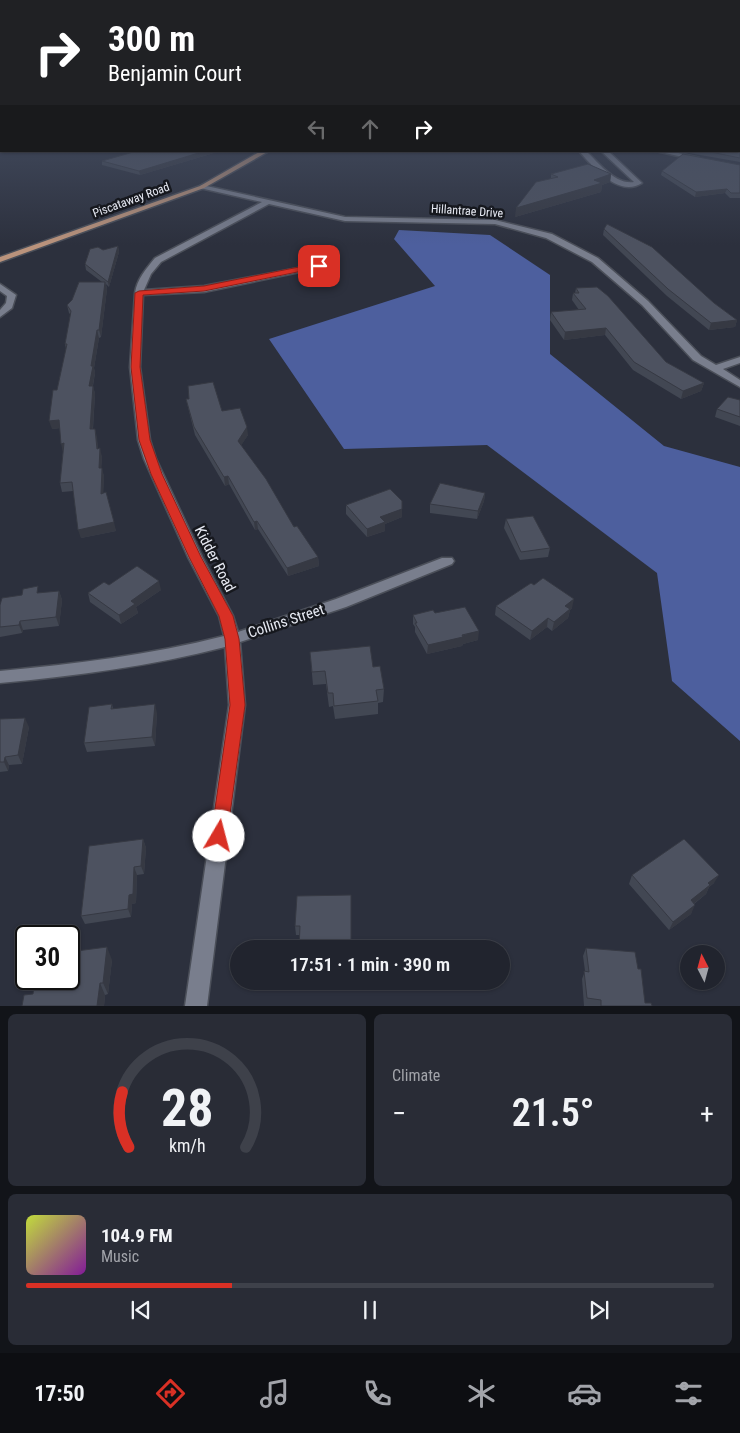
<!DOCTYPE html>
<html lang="en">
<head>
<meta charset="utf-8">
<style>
  body { margin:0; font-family:"Roboto Condensed",sans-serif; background:#292c36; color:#f1f3f6; height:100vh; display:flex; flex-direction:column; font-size:19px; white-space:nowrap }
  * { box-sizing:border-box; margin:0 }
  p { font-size:16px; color:#a2a4aa }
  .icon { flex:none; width:28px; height:28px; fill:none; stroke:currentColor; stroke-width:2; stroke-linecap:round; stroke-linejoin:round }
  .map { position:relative; height:1006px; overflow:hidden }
  .panel { display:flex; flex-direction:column; gap:8px; padding:8px; background:#121419; flex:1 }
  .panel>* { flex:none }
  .banner { position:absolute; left:0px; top:0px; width:740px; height:152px; box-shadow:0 1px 4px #0004,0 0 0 1px #3e414a; background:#202124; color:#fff; overflow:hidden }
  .needle { width:32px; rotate:354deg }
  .tools { position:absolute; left:680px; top:945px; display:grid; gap:10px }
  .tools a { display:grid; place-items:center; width:45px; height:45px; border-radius:50%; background:#21242e; box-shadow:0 1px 4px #0004,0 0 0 1px #3e414a; font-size:25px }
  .speed { position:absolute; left:15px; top:925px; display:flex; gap:10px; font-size:25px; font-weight:700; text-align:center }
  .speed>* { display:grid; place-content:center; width:65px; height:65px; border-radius:50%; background:#21242e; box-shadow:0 1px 4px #0004,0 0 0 1px #3e414a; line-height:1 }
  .speed .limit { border:2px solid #111; border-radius:8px; background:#fff; color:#111 }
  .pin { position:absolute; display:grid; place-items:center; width:42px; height:42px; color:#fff; margin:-21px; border-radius:10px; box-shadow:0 2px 8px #0006 }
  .me { position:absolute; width:55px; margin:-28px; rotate:8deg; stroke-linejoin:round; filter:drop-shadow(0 0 4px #0008) }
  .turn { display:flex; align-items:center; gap:18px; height:105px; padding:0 25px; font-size:22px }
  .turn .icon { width:65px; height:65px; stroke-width:2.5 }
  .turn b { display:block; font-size:35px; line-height:42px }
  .lanes { display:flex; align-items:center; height:48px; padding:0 25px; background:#0003; justify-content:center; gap:25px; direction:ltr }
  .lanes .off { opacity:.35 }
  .big { font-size:38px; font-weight:600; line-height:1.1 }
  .panel .tile { flex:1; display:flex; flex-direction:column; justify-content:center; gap:8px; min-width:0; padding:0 18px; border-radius:8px; background:#292c36 }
  .panel .dial { align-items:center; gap:0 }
  .dial svg { height:130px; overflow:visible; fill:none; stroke:#3e414a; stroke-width:7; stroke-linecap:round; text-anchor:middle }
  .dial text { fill:#f1f3f6; stroke:none }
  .song { display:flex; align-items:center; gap:15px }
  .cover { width:60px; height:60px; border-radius:8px; background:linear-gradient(135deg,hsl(70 70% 55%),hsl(290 70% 35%)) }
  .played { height:5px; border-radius:2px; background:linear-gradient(90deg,#d93025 30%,#3e414a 30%) }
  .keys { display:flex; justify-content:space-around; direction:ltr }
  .heat { display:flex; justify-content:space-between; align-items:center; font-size:28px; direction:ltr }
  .panel .tiles { flex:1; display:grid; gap:8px; grid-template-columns:1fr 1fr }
  .tile:last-child { grid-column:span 2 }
  .trip { position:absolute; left:230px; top:940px; width:280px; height:50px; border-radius:25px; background:#21242e; box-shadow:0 1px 4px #0004,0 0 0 1px #3e414a; font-weight:600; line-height:50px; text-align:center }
  .tab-bar { display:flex; height:80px; justify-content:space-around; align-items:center; background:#0d0e12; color:#a2a4aa }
  .tab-bar .icon { width:35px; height:35px }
  .tab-bar .on { color:#d93025 }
  .tab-bar b { font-size:22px; color:#f1f3f6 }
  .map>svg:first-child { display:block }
  .forest { fill:#4d5f9e }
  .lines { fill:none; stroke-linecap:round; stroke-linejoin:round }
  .minor-casing { stroke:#4b4f59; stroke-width:3 }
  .major-casing { stroke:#4b4f59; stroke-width:3 }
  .minor { fill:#797e8d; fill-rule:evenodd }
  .major { fill:#ba937c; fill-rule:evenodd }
  .wall { fill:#424753 }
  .shaded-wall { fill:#363943 }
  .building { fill:#4d5260; stroke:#363943 }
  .route { fill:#d93025; stroke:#8d1f18 }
  .labels { text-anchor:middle; stroke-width:5; stroke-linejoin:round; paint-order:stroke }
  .far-street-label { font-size:12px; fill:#e7eaf3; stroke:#16181e }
  .street-label { font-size:15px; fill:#e7eaf3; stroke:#16181e }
</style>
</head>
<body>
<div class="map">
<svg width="740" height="1006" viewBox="0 0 740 1006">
  <rect width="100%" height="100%" fill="#2c303d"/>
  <path class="forest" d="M399,230L490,235L550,275V354L664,446L740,467V741L672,681L657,573L487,445L344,449L269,339L435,286L394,239Z"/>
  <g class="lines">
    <defs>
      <g id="minor">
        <path d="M579,151H586C599,163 615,185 634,182L601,151H608L642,183C619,198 593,167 579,151Z"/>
        <path d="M656,151H670L699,158L696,160Z"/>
        <path d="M202,185L345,217L495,220L552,234L598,258L648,301L701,356L716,365L740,357V363L723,369L740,380V387L693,360L642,305L592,262L546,238L495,224L345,221L269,204L161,262L151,274L144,290L204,286L319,264L323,266L319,268L204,292L143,295L140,367L150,440L156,459L202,557L233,616L238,632L336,599L442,558H452L454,561L452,564L346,607L240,642L245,705L207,1006H185L229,705L225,647C151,666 76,676 0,683V671C75,664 150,655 224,636L219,616L188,557L144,459L138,440L130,367L135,293C137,279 146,269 155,258L262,202L200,188V186Z"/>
        <path d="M0,284L16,295L12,308L0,317V310L6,303L7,296L0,291Z"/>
      </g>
      <path id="major" d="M261,151H269L204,188L0,262V257L200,186Z"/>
    </defs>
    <use href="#minor" class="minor-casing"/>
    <use href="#major" class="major-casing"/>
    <use href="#minor" class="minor"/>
    <use href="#major" class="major"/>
  </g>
  <g class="wall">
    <path d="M740,147V162L689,153V151H739Z"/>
    <path d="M214,153L140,175L102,165V161Z"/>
    <path d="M740,165V198H730L725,193L695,197L661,175L662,171Z"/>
    <path d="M551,174H611L610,182L602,185L601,192L515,217L551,178Z"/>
    <path d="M604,229L714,303L737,320L735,327L709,330L667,296L603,235Z"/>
    <path d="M118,246L119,252L109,287L106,284L107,289L101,337L99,338L94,368L95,373L93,386L95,394L93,429H95L98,448L102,457L101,468L104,476L103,493L116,531L81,538L73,491L62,492L60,483L63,452L60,428L52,429L57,390L66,349L65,344L71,315L69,313L67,305L102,282L86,270L85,264L103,250Z"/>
    <path d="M576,288L666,362L704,383L701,391L681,399L633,370L605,335L564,340L550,320L551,312L579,310L572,300L573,293H575Z"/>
    <path d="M186,399L222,411L248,435L241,445L294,527L318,557L319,566L288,576L258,529L255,530L229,484L225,486L195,435Z"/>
    <path d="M740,400V426L715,417L717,409Z"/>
    <path d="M485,493L484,501L477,519L430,513V504Z"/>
    <path d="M346,505L402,517L385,524V531L367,537L346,514Z"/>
    <path d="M506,519L550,548L548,557L520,560L504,528Z"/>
    <path d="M109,585L161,590L136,607L138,613L121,624L90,602L88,593Z"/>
    <path d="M59,591L62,600L59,626L23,630L22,633L0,637V605L40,593Z"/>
    <path d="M496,606L572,608L570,610L568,618L552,631L547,627L530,640L495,615Z"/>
    <path d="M435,613L478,640L463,644L462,646L427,654L415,632V627L413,624V615Z"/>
    <path d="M310,652L373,667L384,689L383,702L378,703V714L335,719L333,706L329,707L326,684L313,685Z"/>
    <path d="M112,704L113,709L157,713L155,746L87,752L84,743Z"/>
    <path d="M0,719L29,727L22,764L9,765L8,771L0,772Z"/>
    <path d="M143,839L146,848L144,874L137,875L136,903L132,904L131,917L85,924L81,916Z"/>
    <path d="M632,875L714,883L709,887L706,894L694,904L691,914L669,930L629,884Z"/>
    <path d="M351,895L300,935H296L295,926Z"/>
    <path d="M586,948L638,969L645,1003L652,1006H584L582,979L585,971L583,956Z"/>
    <path d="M112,960L108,994L105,995L104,1006H22L33,994Z"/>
    <path d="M299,981H339L299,982Z"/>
  </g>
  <g class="shaded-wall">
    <path d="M205,151H214V153L140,175L139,171Z"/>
    <path d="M611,174L610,182L602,185L601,192L515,217L516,208Z"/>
    <path d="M727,189L725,193L695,197L696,192Z"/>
    <path d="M118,246L119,252L109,287L108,282Z"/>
    <path d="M105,282L107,289L101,337L99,330Z"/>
    <path d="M737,320L735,327L709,330L711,323Z"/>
    <path d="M606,328L605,335L564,340L565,332Z"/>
    <path d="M97,330L99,338L94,368L95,373L91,394L89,386L91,366Z"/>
    <path d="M704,383L701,391L681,399L683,391Z"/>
    <path d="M93,386L95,394L92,438L90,429Z"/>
    <path d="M59,420L62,428L52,429L49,421Z"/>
    <path d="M247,427L248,435L239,449L238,441Z"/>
    <path d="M95,429L97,437L99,457L97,449Z"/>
    <path d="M64,443L63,452L61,444Z"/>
    <path d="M100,448L102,457L101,476L99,468Z"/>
    <path d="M102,468L104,476L103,502L101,494Z"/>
    <path d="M228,476L229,484L225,486L224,477Z"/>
    <path d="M485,493L484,501L477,519L478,511Z"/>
    <path d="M402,509V517L385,524V531L367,537V529L380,517Z"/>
    <path d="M257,521L258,529L255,530L254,522Z"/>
    <path d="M114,522L116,531L81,538L78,530Z"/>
    <path d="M318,557L319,566L288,576L287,568Z"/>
    <path d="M159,581L161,590L136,607L138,613L121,624L119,615L131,601Z"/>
    <path d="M59,591L62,600L59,626L56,617Z"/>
    <path d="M574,599L572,608L570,610L568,618L552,631L554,622L565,606Z"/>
    <path d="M548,618L547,627L530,640L532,631Z"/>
    <path d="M20,621L23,630L22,633L19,625Z"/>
    <path d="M479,631L478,640L463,644L462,646L427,654L428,645Z"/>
    <path d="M155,704L157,713L155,746L152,737Z"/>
    <path d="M25,718L29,727L22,764L18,755Z"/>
    <path d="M5,757L9,765L8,771L4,762Z"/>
    <path d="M143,839L146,848L144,874L141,866Z"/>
    <path d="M134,867L137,875L136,903L132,904L131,917L128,909L129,895Z"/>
    <path d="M719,875L714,883L709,887L706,894L687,909L691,900L708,883Z"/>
    <path d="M695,905L691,914L669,930L673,922Z"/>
    <path d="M107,947L112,960L108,994L103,983Z"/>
    <path d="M100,983L105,995L104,1006H97Z"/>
  </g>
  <g class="building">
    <path d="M739,147H740V158L706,151H739Z"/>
    <path d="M137,151H205L139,171L102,161Z"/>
    <path d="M683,154L740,165V193H731L727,189L696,192L662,171Z"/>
    <path d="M588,164L611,174L594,180L602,183L516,208L536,182L558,177L551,174Z"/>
    <path d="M607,224L652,247L714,303L737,320L711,323L668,289L604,229Z"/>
    <path d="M118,246L108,282L85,264L90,249L98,247L103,250Z"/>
    <path d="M79,282H105L99,330H97L91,366H93L89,386H93L90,429H95L97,449L100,448L99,468H102L101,494L106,492L114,522L78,530L72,482L60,483L64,443L61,444L59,420L49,421L53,390H57L67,344H65L71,311L67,305L72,300Z"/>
    <path d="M597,287L608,296L666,362L704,383L683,391L634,362L606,328L565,332L551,312L586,309L573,293H579L576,288Z"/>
    <path d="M213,382L222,411L240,408L247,427L238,441L266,479L294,527L297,526L318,557L287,568L257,521L254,522L228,476L224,477L194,427L186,399H189L188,386Z"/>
    <path d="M728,397L740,400V417L717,409Z"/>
    <path d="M440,483L485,493L478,511L430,504Z"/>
    <path d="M390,489L402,501V509L380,517L385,522L367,529L346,505Z"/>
    <path d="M533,516L550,548L521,552L506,519Z"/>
    <path d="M137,566L159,581L131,601L135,604L119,615L88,593L104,582L109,585Z"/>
    <path d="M543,578L574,599L565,606L570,609L554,622L548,618L532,631L496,606L531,583L534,585Z"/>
    <path d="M38,586L37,593L59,591L56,617L20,621L19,625L0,627V605L2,598L22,595L23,589Z"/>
    <path d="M465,607L479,631L462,635L463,637L428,645L415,623H417L413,615L433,610L435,613Z"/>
    <path d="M370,646L373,667L380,666L384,689L376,690L378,701L334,706L333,693H328L325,671L312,672L310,652Z"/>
    <path d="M112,704L111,709L155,704L152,737L84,743L89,707Z"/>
    <path d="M25,718L18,755L5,757L4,762H0V719Z"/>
    <path d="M143,839L141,866L134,867L133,894L129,895L128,909L81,916L89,846Z"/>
    <path d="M684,839L719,875L708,883L710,885L691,900L695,905L673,922L632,875Z"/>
    <path d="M351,895V949H299L300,926H295L297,896Z"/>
    <path d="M107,947L103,983H100L97,1006H22L24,995L33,994L35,979H69V952Z"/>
    <path d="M586,948L635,952L638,969H641L645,1003H651L652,1006H601V1000L587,998L584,971L589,972Z"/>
  </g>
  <linearGradient id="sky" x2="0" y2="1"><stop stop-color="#181a22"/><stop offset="0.43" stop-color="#454e62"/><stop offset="1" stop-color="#454e62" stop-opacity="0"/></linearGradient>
  <rect width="740" height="245" fill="url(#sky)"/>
  <path class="route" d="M319,263L322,264V267L204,291L143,295L140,367L150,440L162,474L201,557L233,616L239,639L245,705L227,836L225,842L219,844L213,842L211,836L230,705L225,639L219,616L189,557L151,474L139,440L131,367L135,293L139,291L204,286Z"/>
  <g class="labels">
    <g class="far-street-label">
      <text transform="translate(131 200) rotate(-20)" y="4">Piscataway Road</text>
      <text transform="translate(467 211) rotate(4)" y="4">Hillantrae Drive</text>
    </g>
    <g class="street-label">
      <text transform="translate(215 559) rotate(63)" y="5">Kidder Road</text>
      <text transform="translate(286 621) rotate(-18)" y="5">Collins Street</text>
    </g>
  </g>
</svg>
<div class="tools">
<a><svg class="needle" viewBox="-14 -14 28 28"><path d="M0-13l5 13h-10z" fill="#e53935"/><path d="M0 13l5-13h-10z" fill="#a2a4aa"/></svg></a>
</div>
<div class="speed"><div class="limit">30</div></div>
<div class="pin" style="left:319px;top:266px;background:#d93025"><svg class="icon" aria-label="arrive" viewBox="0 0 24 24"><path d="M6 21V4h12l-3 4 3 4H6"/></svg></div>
<svg class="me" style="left:219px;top:836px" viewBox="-20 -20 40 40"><circle r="19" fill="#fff"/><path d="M0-13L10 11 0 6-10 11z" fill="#d93025"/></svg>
<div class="trip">17:51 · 1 min · 390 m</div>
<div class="banner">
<div class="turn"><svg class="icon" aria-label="right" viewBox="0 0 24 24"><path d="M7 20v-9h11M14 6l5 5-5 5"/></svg><div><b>300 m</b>Benjamin Court</div></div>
<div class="lanes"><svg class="icon off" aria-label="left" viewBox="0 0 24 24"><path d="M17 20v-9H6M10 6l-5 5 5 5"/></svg><svg class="icon off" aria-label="ahead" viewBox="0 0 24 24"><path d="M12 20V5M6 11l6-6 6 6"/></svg><svg class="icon" aria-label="right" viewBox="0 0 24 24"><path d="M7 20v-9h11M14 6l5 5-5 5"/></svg></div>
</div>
</div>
<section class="panel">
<div class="tiles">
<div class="tile dial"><svg viewBox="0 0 100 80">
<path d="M14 69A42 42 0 1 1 86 69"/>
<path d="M14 69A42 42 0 0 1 10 35" stroke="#d93025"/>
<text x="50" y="56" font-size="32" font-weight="700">28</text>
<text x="50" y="72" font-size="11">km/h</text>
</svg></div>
<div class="tile"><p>Climate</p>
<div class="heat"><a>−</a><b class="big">21.5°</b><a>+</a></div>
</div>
<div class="tile">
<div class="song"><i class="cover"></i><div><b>104.9 FM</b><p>Music</p></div></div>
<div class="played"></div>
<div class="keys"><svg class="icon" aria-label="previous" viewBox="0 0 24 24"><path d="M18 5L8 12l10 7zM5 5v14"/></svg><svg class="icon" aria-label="pause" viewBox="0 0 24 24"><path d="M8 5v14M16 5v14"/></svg><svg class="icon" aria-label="next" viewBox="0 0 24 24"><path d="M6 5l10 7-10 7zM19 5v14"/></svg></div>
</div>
</div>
</section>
<nav class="tab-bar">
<b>17:50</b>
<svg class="icon on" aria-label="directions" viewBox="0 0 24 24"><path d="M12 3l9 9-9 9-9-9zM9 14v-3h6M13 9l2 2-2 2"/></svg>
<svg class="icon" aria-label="music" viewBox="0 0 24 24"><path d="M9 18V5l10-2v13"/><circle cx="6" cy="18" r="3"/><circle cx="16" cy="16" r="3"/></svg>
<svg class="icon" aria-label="phone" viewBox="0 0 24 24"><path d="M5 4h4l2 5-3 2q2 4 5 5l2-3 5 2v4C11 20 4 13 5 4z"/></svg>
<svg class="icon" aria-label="climate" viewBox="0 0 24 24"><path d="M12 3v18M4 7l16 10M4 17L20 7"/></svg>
<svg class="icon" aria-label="car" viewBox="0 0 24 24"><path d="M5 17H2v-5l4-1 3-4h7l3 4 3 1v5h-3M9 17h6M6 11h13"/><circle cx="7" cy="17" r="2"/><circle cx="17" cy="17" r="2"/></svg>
<svg class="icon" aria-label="filters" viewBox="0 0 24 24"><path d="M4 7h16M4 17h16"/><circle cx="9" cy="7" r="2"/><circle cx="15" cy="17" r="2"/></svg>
</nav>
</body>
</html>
